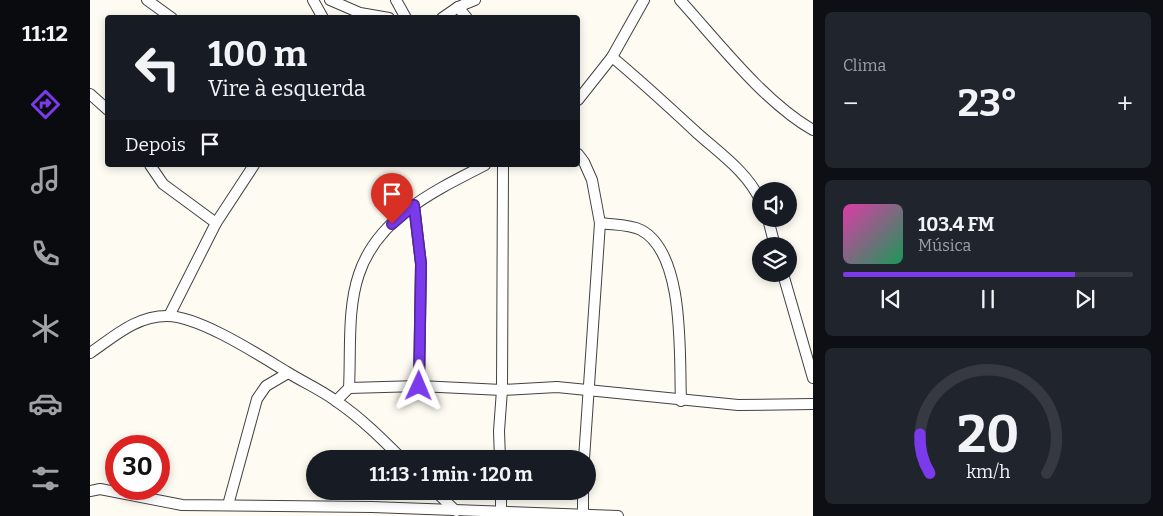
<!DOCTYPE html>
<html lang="pt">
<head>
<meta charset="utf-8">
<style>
  body { margin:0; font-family:Bitter,serif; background:#20242c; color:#f1f3f6; height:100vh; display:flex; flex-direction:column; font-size:19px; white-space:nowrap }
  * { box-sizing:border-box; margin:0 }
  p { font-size:16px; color:#9ea1a6 }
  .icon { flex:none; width:28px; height:28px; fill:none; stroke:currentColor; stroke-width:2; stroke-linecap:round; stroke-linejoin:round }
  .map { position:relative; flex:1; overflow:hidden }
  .panel { display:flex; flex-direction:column; gap:12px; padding:12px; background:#0d0f14; width:350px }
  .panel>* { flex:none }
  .banner { position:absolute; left:15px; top:15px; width:475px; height:152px; border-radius:5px; box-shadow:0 2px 8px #0003; background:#171b24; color:#f1f3f6; overflow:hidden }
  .tools { position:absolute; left:662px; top:182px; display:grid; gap:10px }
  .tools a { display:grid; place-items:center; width:45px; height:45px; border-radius:50%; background:#171b24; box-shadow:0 2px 8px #0003; font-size:25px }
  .speed { position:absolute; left:15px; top:435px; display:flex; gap:10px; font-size:25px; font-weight:700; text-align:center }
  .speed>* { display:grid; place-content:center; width:65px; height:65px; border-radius:50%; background:#171b24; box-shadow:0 2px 8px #0003; line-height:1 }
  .speed .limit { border:8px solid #d22; background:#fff; color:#111 }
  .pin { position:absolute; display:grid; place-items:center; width:42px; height:42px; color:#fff; margin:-51px -21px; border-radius:50% 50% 50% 0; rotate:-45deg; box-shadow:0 0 5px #0007 }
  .pin .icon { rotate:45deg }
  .me { position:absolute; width:55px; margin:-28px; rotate:1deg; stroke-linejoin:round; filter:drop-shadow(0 0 4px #0008) }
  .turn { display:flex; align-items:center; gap:18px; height:105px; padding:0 20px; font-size:22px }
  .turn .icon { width:65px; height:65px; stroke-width:2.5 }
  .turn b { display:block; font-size:35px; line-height:42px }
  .then { display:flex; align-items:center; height:48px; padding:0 20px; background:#0003; gap:10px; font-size:19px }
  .big { font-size:38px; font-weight:700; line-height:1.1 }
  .panel .tile { flex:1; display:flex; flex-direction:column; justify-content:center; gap:8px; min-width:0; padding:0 18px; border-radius:8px; background:#20242c }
  .panel .dial { align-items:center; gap:0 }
  .dial svg { height:130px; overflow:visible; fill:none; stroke:#363941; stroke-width:7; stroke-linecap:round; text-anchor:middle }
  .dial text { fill:#f1f3f6; stroke:none }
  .song { display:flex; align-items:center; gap:15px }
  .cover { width:60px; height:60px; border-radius:8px; background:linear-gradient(135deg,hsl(320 70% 55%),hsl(150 70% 35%)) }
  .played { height:5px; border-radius:2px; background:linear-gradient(90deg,#7c3aed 80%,#363941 80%) }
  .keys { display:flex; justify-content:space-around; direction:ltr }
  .heat { display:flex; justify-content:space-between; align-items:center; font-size:28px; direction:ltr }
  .trip { position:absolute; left:216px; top:450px; width:290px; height:50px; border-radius:25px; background:#171b24; box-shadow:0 2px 8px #0003; font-weight:700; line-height:50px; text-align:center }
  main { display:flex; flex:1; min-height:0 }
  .tab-bar { display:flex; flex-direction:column; width:90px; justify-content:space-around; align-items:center; background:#090b0e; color:#9ea1a6 }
  .tab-bar .icon { width:35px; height:35px }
  .tab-bar .active { color:#7c3aed }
  .tab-bar b { font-size:22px; color:#f1f3f6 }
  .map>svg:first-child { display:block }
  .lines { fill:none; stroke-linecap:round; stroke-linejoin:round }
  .minor-casing { stroke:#424242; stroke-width:12 }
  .minor { stroke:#fff; stroke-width:10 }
  .route-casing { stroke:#51269a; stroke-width:12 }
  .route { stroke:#7c3aed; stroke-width:9 }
</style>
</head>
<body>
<main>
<nav class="tab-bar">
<b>11:12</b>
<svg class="icon active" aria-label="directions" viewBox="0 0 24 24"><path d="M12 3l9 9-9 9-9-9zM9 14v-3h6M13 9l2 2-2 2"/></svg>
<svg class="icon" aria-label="music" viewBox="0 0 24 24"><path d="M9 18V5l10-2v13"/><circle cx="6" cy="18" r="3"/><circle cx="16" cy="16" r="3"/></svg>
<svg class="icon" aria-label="phone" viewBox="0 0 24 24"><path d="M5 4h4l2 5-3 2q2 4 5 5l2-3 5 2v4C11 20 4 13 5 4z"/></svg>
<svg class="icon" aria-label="climate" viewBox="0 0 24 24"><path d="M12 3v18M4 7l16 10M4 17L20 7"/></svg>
<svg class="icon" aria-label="car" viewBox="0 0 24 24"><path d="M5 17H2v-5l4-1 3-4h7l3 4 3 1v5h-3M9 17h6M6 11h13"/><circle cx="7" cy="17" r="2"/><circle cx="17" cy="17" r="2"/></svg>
<svg class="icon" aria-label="filters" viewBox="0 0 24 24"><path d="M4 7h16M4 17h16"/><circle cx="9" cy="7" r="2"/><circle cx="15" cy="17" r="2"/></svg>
</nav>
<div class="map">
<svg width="723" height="516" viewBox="0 0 723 516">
  <rect width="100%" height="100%" fill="#fefcf2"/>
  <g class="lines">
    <defs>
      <g id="minor">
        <path d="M57,0L82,18"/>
        <path d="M223,0L233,18"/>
        <path d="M240,0L270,13L299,18"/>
        <path d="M306,0L316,18"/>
        <path d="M590,0C628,42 674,102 723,130"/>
        <path d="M368,7L377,18"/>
        <path d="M352,18L368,7L385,0"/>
        <path d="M522,57C551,81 578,106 606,132C629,153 658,172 671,202"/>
        <path d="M0,94L18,110"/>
        <path d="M488,100L522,57L554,0"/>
        <path d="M488,154L494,162L502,180L510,223L494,459"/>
        <path d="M60,165L73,184L126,223"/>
        <path d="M324,205L331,264L329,386"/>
        <path d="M678,219L685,246"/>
        <path d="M510,223C523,225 539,224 551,230C596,254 589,358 591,401"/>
        <path d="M693,274L723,378"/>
        <path d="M79,316L126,223L164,165"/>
        <path d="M0,353C25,336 46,316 77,316C109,316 169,355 197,372C213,382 231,390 246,401C271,418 291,438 312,459"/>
        <path d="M259,388L329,386L412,390L467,387L648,405L723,404"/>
        <path d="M246,401L259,388C261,351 257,309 269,274C288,217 346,190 395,165"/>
        <path d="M410,459L409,431L412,390L413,165"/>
        <path d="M0,491L10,489L92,505L282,507L528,516"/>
        <path d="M345,491L366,511"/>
        <path d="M411,491V512"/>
        <path d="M138,505L167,399L176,386L198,373"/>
        <path d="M493,514V491"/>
      </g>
    </defs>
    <use href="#minor" class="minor-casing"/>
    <use href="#minor" class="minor"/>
  </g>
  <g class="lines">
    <defs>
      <path id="route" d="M302,224L324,205L331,264L329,386"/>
    </defs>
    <use href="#route" class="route-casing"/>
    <use href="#route" class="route"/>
  </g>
</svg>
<div class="tools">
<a><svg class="icon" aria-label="sound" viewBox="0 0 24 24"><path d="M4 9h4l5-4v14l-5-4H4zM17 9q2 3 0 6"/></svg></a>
<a><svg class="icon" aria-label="layers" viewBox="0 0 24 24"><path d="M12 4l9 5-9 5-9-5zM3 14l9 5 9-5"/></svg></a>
</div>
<div class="speed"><div class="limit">30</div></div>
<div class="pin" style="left:302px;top:224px;background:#d93025"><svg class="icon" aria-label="arrive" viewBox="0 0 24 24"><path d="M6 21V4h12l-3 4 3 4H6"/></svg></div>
<svg class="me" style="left:329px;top:386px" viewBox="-20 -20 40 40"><path d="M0-17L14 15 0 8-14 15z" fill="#7c3aed" stroke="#fff" stroke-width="4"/></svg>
<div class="trip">11:13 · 1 min · 120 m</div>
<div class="banner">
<div class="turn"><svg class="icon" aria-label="left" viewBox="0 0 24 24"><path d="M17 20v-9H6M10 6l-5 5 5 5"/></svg><div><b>100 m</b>Vire à esquerda</div></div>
<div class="then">Depois<svg class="icon" aria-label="arrive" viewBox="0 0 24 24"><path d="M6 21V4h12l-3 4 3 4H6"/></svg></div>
</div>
</div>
<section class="panel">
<div class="tile"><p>Clima</p>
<div class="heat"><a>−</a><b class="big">23°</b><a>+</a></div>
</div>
<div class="tile">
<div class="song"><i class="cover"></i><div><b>103.4 FM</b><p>Música</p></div></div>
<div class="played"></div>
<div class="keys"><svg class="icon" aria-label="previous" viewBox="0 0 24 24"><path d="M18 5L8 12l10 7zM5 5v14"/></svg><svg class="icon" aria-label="pause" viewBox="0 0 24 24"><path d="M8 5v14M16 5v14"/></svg><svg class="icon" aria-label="next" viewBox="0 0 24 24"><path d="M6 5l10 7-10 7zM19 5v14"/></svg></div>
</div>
<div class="tile dial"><svg viewBox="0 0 100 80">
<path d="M14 69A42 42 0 1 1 86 69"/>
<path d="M14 69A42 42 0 0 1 8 45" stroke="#7c3aed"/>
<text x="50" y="56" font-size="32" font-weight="700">20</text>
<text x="50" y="72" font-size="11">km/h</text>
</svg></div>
</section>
</main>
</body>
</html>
